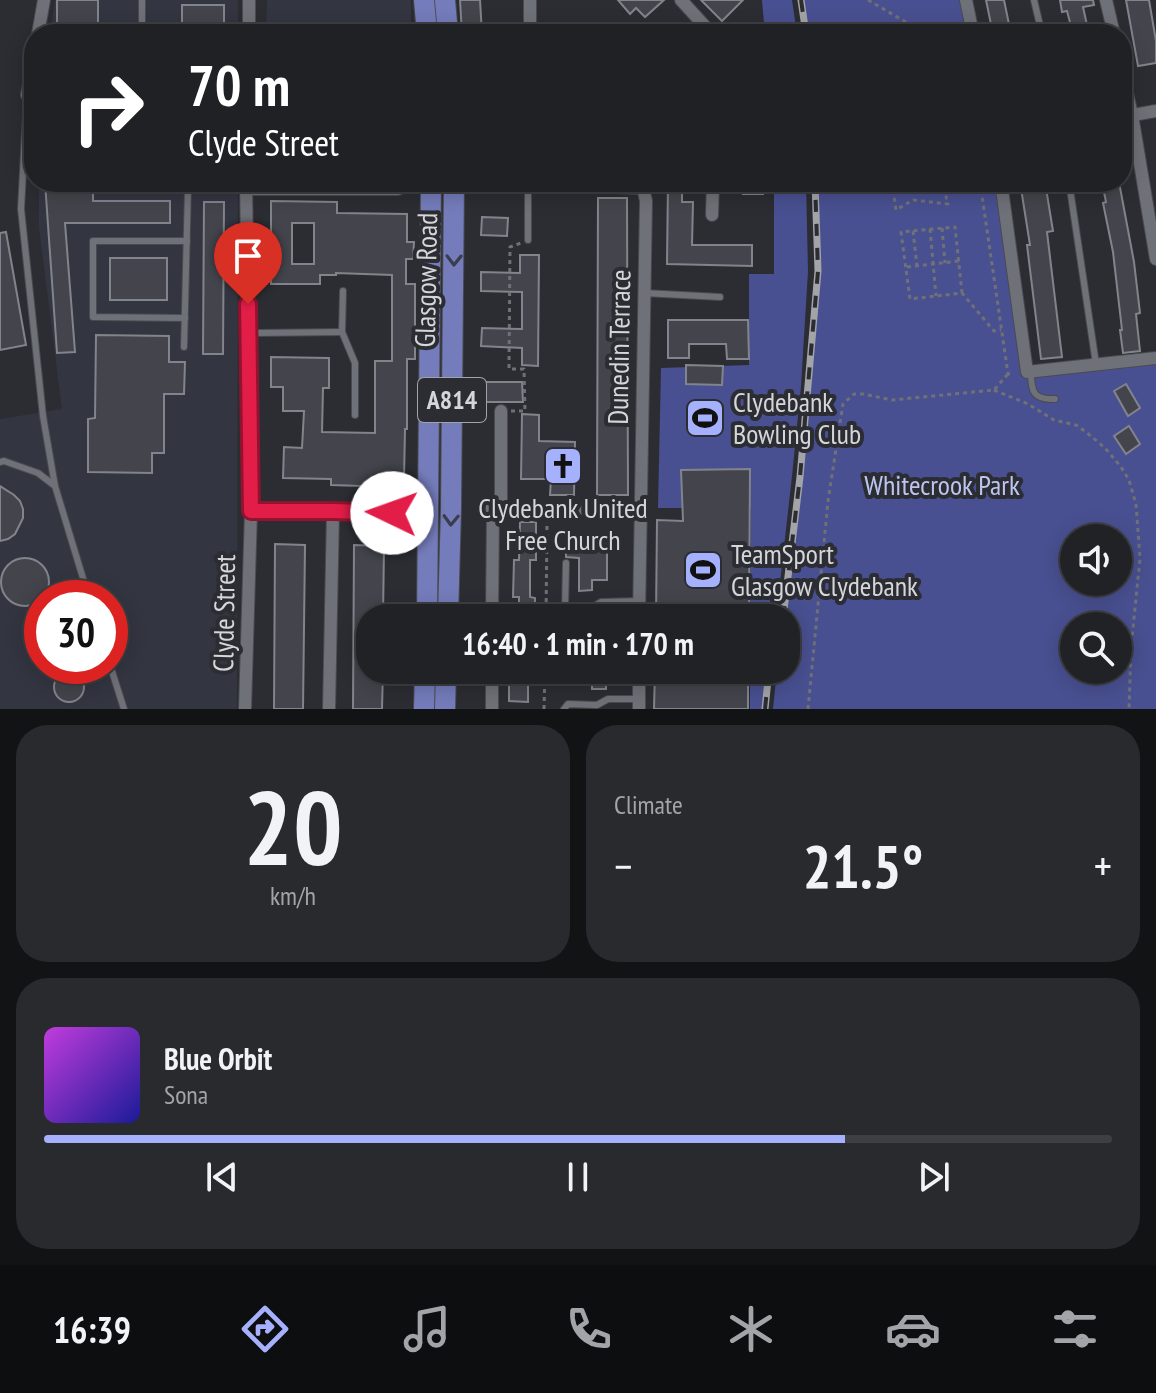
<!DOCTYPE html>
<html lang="en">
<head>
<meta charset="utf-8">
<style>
  body { margin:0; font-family:"PT Sans Narrow",sans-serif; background:#282a2e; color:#f1f3f6; height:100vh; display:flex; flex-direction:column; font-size:30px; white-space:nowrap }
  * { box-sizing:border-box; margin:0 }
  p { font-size:26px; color:#a2a4a7 }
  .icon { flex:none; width:44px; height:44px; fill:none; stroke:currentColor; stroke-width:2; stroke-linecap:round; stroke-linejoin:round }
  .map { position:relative; height:709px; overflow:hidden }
  .side { display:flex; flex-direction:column; gap:16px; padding:16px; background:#121315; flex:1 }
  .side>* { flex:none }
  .banner { position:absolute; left:24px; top:24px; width:1108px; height:168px; border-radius:32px; box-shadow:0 4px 20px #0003,0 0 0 2px #3d3f43; background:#202124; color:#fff; overflow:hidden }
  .buttons { position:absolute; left:1060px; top:524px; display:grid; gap:16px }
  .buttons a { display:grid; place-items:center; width:72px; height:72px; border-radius:50%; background:#202226; box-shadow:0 4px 20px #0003,0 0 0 2px #3d3f43; font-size:40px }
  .speed { position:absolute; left:24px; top:580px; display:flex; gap:16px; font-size:40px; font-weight:700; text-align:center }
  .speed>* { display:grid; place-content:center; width:104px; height:104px; border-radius:50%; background:#202226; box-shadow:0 4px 20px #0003,0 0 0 2px #3d3f43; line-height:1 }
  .speed .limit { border:12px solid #d22; background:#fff; color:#111 }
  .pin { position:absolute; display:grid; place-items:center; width:68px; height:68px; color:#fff; margin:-82px -34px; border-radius:50% 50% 50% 0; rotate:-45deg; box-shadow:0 0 8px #0007 }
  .pin .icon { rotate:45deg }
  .me { position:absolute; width:88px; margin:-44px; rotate:273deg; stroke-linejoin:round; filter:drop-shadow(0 0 6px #0008) }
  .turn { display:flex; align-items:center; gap:28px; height:168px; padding:0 32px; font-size:36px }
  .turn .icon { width:104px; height:104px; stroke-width:2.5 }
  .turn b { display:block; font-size:56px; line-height:68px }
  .big { font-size:60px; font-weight:700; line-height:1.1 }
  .side .widget { flex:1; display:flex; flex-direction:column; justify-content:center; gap:12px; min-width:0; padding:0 28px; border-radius:32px; background:#282a2e }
  .side .dial { align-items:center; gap:0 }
  .dial b { font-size:104px; line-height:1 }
  .song { display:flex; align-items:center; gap:24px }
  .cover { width:96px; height:96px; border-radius:12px; background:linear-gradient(135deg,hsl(290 70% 55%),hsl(240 70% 35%)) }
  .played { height:8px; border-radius:4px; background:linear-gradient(90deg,#a5b1fc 75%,#3d3f43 75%) }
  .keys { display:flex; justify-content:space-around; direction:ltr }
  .heat { display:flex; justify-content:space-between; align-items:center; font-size:44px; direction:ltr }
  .side .tiles { flex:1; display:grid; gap:16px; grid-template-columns:1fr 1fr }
  .widget:last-child { grid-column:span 2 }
  .trip { position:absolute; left:356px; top:604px; width:444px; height:80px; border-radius:32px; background:#202226; box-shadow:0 4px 20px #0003,0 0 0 2px #3d3f43; font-weight:700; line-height:80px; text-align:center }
  .menu { display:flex; height:128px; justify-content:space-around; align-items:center; background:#0d0e0f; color:#a2a4a7 }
  .menu .icon { width:56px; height:56px }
  .menu .selected { color:#a5b1fc }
  .menu b { font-size:36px; color:#f1f3f6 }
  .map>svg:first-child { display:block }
  .built { fill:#333541; fill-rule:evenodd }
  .green { fill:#495091; fill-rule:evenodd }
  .building { fill:#44454c; stroke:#82848b; stroke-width:2; fill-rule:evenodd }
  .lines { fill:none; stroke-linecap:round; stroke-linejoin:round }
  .service-casing { stroke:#4a4b50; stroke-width:8 }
  .minor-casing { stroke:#4a4b50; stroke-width:14 }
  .primary-casing { stroke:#4a4b50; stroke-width:22 }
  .path { stroke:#6f7176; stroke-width:3; stroke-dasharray:4 4; stroke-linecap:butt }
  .service { stroke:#6f7178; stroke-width:6 }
  .minor { stroke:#6f7178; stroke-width:12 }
  .primary { stroke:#747cbb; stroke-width:20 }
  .rail-casing { stroke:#a2a4a8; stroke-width:7 }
  .rail { stroke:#2b2d33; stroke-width:4; stroke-dasharray:12; stroke-linecap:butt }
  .oneway { stroke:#3a3d4e }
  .route-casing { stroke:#92132f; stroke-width:20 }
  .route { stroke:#e11d48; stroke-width:14 }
  .labels { text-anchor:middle; stroke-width:8; stroke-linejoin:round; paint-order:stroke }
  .shield { fill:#2b2d33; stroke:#a2a3a8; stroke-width:2 }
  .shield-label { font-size:26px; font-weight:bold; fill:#d5d6da }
  .street-label { font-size:28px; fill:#d5d6da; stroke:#2b2d33 }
  .poi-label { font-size:28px; fill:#d5d6da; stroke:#2b2d33; text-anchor:start }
  .park-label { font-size:28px; fill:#bdc5ee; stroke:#2b2d33 }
</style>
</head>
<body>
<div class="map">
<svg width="1156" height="709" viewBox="0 0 1156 709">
  <rect width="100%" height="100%" fill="#2b2d33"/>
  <g class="built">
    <path d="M55,0H238V34H50Z"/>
    <path d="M267,0H411V34H266Z"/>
    <path d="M39,182H238L237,709H0V419L62,409L39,228ZM42,598H110V666H42Z"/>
  </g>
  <g class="green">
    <path d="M762,0H792L797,34H765Z"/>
    <path d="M801,0H966L973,34H806Z"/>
    <path d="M774,182H806L808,271L801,386L792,476L776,618H750L751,508H658L661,368L749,365V274H774Z"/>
    <path d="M815,182H1001L1027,371L1156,358V709H773L777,670H786V618H783C798,504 811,389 815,274C816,244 815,213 815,182ZM1074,538H1118V582H1074ZM1074,626H1118V670H1074Z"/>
    <path d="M750,670H769L765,709H750Z"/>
  </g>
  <g class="building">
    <rect x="57" y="0" width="41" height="34"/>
    <path d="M460,0H480L482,34H462Z"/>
    <path d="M618,0H664L645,17L636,8L630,14Z"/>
    <path d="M701,0H743L722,21Z"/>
    <path d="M986,0H1004L1011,34H993Z"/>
    <path d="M1060,0H1093L1094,5L1083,7L1089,34H1073L1067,11L1062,12Z"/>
    <path d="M1126,0H1149L1156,41V63L1138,66Z"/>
    <rect x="182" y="5" width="42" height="29"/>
    <path d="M45,182H93V201H170V223H65L75,352L57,353Z"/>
    <path d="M668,182H682V202H693L692,245H752V266L667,264Z"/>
    <rect x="743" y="182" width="20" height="12"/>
    <path d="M1020,182H1045L1053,231L1047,232L1062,357L1041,359L1027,245H1030Z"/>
    <path d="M1102,182H1119L1134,262L1140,313L1136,314L1140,351L1123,353L1120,330H1122L1113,252L1103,203L1106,202Z"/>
    <path d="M598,198H627L628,495H597Z"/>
    <path d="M271,201L337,202V213L407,214V242H414L413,259H406V284H415V359H407V429H405L404,479H394V487L331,485V479L283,478L284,447L302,448L304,411H283V387H271V357L329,358V388H323L322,432L375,433V361H392V275L336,273V275H320V284H271ZM292,223H314V264H292Z"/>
    <path d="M204,202H224L223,354H203Z"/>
    <path d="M482,217L508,218L507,236L481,235Z"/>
    <path d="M6,232L26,345L0,350V233Z"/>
    <path d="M520,255H539L538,366L522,365V348L481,346L482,328L522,329V292L481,291V272L520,273Z"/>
    <rect x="110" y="258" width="57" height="42"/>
    <path d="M668,320H748L749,359H727L726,344H689V358H668Z"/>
    <path d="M96,335L169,336V362H185L184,394H164V453H152V473L88,472V419L95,418Z"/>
    <path d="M686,365L723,366L722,385L686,384Z"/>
    <path d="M481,382H522L523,402H481Z"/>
    <path d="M1126,384L1140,408L1128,416L1114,391Z"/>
    <path d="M522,414L539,415V441L575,442L574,495H550L551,479H521Z"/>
    <path d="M1129,426L1140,444L1126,454L1114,436Z"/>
    <path d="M750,469L749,618H656L657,520L683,521L681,470Z"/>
    <path d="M0,486L14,495L20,501L23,509V518L15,534L8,539L0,541Z"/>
    <path d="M520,522H536V560H530V597L535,598V618H519V597H513L514,560H519Z"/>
    <path d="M593,534H607V580H592V590L579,591V558L566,557V544H593Z"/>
    <path d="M275,544L305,545L303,709H274Z"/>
    <path d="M354,545L384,546L383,618H370V670H383L382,709H353Z"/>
    <circle cx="25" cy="582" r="24"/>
    <path d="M509,670H528V702L509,701Z"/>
    <rect x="592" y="670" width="14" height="19"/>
    <path d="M655,670H748V709H654Z"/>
    <circle cx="69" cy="687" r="15"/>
  </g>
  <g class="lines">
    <defs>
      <g id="service">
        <path d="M142,0V34"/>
        <path d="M1034,0L1042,34"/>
        <path d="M27,96L21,209L43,416L55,486"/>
        <path d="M1069,182L1096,364"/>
        <path d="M113,187L245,189"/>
        <path d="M528,240V184"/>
        <path d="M343,291L342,332L355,363V415"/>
        <path d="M644,293L720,297"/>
        <path d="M185,318L93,317V241H187"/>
        <path d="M248,333L342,332"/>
        <path d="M184,347L188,188"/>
        <path d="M1031,373C1031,392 1034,400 1055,399"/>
        <path d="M0,462L4,461L38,473L55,486L89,598"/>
        <path d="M565,609L566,563"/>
        <path d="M564,618L565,609L593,607L601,602L640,601"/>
        <path d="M110,665L124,709"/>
        <path d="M564,709L568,704L597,705L608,699H639"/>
      </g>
      <g id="minor">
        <path d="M681,0L712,34"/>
        <path d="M966,0L973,34"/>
        <path d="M1106,0L1114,34"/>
        <path d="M38,34L44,0"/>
        <path d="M249,34V0"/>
        <path d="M530,34V0"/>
        <path d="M1122,71L1132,115L1156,259"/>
        <path d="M27,95L34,58"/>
        <path d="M1122,117L1156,111"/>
        <path d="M1001,182L1027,372L1156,358"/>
        <path d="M499,185L528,184L642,188"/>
        <path d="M246,189H398"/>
        <path d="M712,215L713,182"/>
        <path d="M501,508V411"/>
        <path d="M486,509L640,508"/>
        <path d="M251,511H333L392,513"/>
        <path d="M492,618L493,508"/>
        <path d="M639,618L646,201L642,182"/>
        <path d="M245,709L251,511L246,182"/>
        <path d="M329,709L333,511"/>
        <path d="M492,709V670"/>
        <path d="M639,709V670"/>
      </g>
      <g id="primary">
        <path d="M424,0L427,34"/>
        <path d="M445,0L448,34"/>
        <path d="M427,618L431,182"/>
        <path d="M448,618L451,508L454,182"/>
        <path d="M424,709L425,670"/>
        <path d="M445,709L446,670"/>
      </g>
    </defs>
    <use href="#service" class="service-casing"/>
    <use href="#minor" class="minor-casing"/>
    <use href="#primary" class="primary-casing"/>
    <g class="path">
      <path d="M868,0L916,28L921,34"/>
      <path d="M892,182L896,210L913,200L948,204L942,182"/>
      <path d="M980,182L1008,374L1014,373"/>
      <path d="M470,186L486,185"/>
      <path d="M942,228L945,263"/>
      <path d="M930,229L936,296"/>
      <path d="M913,231L917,266"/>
      <path d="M907,267L959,261"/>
      <path d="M962,293L955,227L901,232L910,299L962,293L994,331L1001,330"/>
      <path d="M994,390L1028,404L1054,420L1076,425L1086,432L1105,448L1121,467L1129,480L1136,504L1140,558L1131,648L1129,709"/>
      <path d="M467,411H488"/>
      <path d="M511,411H525L524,369H509L510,247L521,243"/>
      <path d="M393,499L414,500"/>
      <path d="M546,618L547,522"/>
      <path d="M544,709L545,670"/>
      <path d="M808,709L828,501L843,404L854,394H863L892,400L994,390L1008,374"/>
    </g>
    <use href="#service" class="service"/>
    <use href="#minor" class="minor"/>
    <use href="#primary" class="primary"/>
    <defs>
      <g id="rail">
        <path d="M801,0L806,34"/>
        <path d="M783,618L800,477L818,271L815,182"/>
        <path d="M765,709L769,670"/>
      </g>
    </defs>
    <use href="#rail" class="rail-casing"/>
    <use href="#rail" class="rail"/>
  </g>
  <defs><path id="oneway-chevron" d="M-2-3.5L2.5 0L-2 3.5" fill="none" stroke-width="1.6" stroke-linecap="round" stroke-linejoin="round" transform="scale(2)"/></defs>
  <g class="oneway">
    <use href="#oneway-chevron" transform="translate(454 260) rotate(91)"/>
    <use href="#oneway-chevron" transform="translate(451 520) rotate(92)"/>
  </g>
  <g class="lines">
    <defs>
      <path id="route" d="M248,304L251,511H333L392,513"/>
    </defs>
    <use href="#route" class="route-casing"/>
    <use href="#route" class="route"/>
  </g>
  <defs>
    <symbol id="stadium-square" viewBox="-11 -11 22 22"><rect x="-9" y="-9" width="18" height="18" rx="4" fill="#a5b1fc" stroke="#2b2d33"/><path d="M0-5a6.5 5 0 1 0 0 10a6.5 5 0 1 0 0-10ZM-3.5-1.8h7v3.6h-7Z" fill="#111"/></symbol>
    <symbol id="church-square" viewBox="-11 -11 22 22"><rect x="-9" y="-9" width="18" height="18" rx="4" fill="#a5b1fc" stroke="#2b2d33"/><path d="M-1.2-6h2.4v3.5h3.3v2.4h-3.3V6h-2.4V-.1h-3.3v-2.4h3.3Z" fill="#111"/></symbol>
  </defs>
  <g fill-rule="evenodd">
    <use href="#stadium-square" x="683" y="396" width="44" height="44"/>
    <use href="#church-square" x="541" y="444" width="44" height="44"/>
    <use href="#stadium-square" x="681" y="548" width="44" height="44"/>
  </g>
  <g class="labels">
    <rect class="shield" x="418" y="378" width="68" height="44" rx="6"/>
    <g class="shield-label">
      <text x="452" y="409">A814</text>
    </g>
    <g class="street-label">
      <text transform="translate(426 280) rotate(-89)" y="10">Glasgow Road</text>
      <text transform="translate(619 347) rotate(-89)" y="10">Dunedin Terrace</text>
      <text transform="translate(224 613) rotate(-89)" y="10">Clyde Street</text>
    </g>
    <g class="poi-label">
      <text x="733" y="412">Clydebank<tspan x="733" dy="32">Bowling Club</tspan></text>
      <text x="563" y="518" text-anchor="middle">Clydebank United<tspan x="563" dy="32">Free Church</tspan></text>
      <text x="731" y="564">TeamSport<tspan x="731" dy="32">Glasgow Clydebank</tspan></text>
    </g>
    <g class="park-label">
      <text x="942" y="495">Whitecrook Park</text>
    </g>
  </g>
</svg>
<div class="buttons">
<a><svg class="icon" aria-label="sound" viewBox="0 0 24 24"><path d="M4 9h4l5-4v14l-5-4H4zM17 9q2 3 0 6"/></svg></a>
<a><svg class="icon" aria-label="search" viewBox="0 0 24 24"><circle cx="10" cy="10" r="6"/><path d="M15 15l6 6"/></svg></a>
</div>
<div class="speed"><div class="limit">30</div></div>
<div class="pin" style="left:248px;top:304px;background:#d93025"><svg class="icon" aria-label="arrive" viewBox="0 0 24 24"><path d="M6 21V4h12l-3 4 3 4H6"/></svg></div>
<svg class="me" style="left:392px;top:513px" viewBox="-20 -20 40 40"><circle r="19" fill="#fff"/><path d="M0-13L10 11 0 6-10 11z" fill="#e11d48"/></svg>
<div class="trip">16:40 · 1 min · 170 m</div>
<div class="banner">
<div class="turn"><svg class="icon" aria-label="right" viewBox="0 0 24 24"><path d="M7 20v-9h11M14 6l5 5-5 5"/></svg><div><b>70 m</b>Clyde Street</div></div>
</div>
</div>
<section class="side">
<div class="tiles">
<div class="widget dial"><b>20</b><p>km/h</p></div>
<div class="widget"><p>Climate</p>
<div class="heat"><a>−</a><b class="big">21.5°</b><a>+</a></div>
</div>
<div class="widget">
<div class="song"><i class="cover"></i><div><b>Blue Orbit</b><p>Sona</p></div></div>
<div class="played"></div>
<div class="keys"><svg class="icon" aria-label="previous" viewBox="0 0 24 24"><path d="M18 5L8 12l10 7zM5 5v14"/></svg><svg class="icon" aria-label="pause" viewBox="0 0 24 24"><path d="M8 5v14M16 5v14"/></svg><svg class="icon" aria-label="next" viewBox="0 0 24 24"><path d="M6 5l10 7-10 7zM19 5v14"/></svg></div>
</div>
</div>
</section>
<nav class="menu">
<b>16:39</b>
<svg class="icon selected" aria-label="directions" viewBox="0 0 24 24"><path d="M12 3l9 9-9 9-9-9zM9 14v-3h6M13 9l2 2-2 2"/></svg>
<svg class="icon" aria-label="music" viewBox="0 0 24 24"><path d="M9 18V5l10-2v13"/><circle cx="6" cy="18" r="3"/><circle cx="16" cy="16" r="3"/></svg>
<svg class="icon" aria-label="phone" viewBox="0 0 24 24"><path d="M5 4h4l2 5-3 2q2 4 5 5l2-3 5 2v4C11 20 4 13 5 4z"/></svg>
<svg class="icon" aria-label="climate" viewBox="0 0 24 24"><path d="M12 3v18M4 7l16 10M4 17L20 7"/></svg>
<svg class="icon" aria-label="car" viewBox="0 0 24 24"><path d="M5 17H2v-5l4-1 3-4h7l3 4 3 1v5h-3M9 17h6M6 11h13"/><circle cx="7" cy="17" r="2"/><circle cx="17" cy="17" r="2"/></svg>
<svg class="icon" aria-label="filters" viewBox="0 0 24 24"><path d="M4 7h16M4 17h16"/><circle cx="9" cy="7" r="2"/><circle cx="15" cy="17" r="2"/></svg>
</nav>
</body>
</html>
